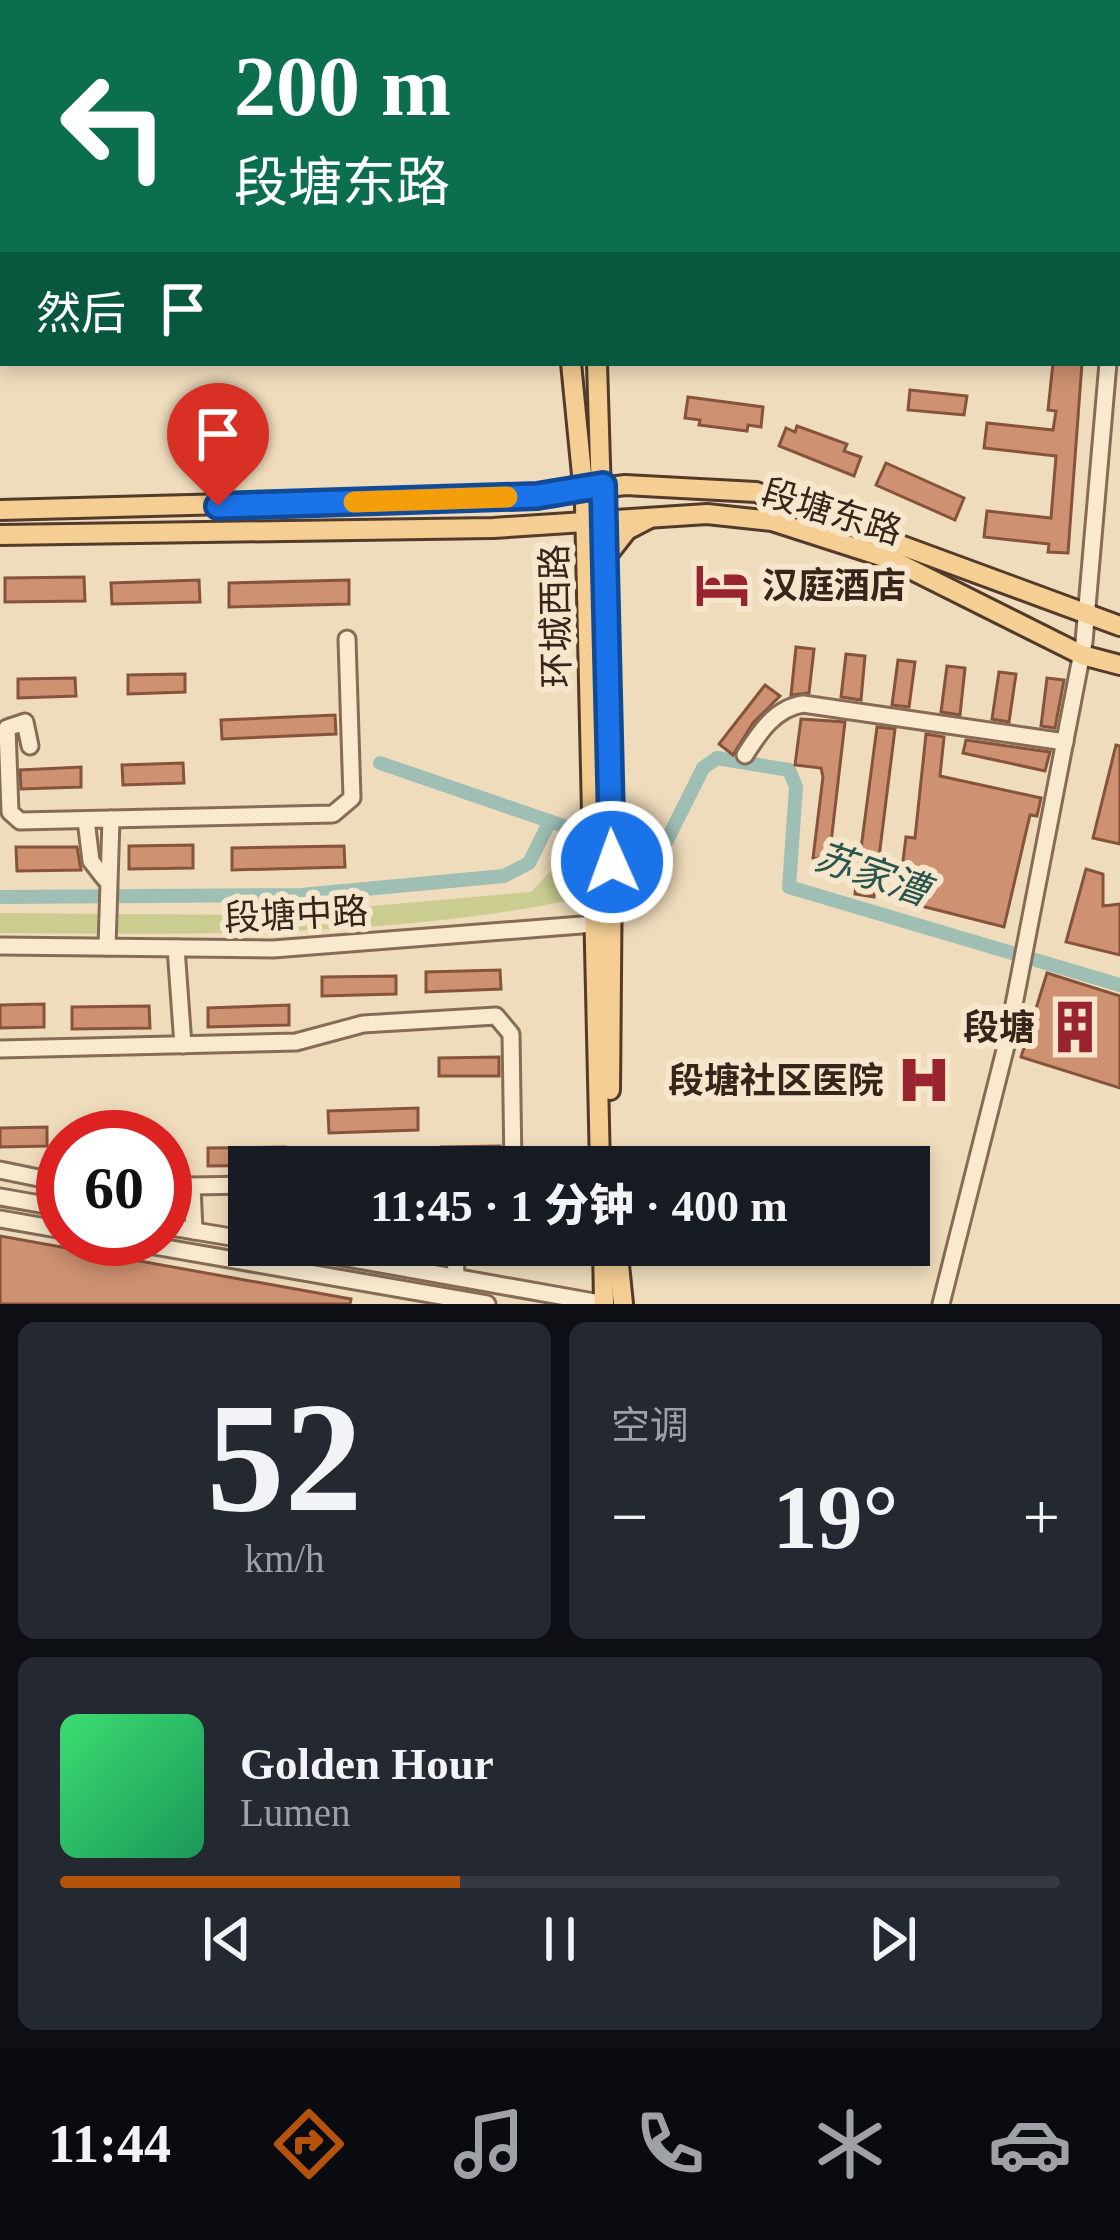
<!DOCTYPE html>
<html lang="zh">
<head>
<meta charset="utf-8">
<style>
  body { margin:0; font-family:"Times New Roman","Noto Sans SC",serif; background:#242831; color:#f1f3f6; height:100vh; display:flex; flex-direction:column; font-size:45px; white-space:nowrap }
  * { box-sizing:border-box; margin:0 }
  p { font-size:39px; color:#9ea1a6 }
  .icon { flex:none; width:66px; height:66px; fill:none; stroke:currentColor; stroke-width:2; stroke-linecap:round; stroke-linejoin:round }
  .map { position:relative; height:1304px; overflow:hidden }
  .details { display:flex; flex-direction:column; gap:18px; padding:18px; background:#0d0f14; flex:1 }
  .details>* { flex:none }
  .top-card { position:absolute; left:0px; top:0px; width:1122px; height:366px; box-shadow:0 6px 18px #0003; background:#0b6e4f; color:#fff; overflow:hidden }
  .speed { position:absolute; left:36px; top:1110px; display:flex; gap:24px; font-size:60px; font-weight:700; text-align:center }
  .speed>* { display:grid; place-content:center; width:156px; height:156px; border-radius:50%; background:#171b24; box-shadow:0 6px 18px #0003; line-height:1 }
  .speed .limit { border:18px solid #d22; background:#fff; color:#111 }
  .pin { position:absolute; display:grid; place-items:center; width:102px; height:102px; color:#fff; margin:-123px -51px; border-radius:50% 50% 50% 0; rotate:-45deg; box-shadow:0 0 12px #0007 }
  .pin .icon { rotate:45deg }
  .me { position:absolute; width:132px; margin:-66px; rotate:358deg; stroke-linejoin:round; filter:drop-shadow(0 0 9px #0008) }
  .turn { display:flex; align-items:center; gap:42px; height:252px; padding:0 36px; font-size:54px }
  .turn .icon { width:156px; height:156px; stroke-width:2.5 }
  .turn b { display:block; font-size:84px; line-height:102px }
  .then { display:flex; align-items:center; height:114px; padding:0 36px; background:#0003; gap:24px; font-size:45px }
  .big { font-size:90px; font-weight:800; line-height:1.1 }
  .details .card { flex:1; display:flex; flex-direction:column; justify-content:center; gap:18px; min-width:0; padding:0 42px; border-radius:18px; background:#242831 }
  .details .dial { align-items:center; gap:0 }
  .dial b { font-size:156px; line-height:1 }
  .song { display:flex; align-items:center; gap:36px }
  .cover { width:144px; height:144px; border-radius:18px; background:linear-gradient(135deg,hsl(140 70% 55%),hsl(150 70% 35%)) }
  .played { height:12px; border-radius:6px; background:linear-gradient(90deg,#b45309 40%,#363941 40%) }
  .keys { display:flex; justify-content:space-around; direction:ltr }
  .heat { display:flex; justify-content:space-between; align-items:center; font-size:66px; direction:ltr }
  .details .tiles { flex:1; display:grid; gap:18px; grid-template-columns:1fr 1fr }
  .card:last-child { grid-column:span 2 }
  .trip { position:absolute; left:228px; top:1146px; width:702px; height:120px; border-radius:0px; background:#171b24; box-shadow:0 6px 18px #0003; font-weight:800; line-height:120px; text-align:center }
  .tabs { display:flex; height:192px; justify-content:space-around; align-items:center; background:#090b0e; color:#9ea1a6 }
  .tabs .icon { width:84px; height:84px }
  .tabs .selected { color:#b45309 }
  .tabs b { font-size:54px; color:#f1f3f6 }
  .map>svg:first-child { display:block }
  .green { fill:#cacc90 }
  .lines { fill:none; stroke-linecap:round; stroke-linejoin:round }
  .canal { stroke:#a0bfb4; stroke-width:14 }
  .building { fill:#ce9171; stroke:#86533b; stroke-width:3 }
  .minor-casing { stroke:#866c55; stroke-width:21 }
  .major-casing { stroke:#533a2a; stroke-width:24 }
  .minor { stroke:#f9eacf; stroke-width:15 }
  .major { stroke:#f4ce92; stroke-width:18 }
  .route-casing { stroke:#114b97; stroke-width:30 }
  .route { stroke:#1a73e8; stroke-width:21 }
  .slow { stroke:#f59e0b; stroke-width:21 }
  .labels { text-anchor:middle; stroke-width:12; stroke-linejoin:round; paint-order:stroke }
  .street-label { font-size:36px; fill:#35251b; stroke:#f6e7cc }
  .poi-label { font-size:36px; font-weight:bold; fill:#35251b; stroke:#f6e7cc; text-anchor:end }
  .water-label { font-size:39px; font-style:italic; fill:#29554f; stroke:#f6e7cc }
</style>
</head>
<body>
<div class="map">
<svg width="1120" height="1304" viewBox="0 0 1120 1304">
  <rect width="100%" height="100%" fill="#efdcbc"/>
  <path class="green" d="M568,852L567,901C381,938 189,934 0,933V913L272,915L531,892Z"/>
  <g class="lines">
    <g class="canal">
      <path d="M380,763L645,854L661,852L703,768L717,758L789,770L796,787L789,887L1120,985"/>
      <path d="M0,897L301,895L504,876L529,863L550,821"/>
    </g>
  </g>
  <g class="building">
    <path d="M1053,363H1082L1068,553L1048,552L1049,544L984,537L987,511L1051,518L1056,456L984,448L987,423L1053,430L1056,411L1048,410Z"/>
    <path d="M910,390L967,396L964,415L908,410Z"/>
    <path d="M688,397L763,407L761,427L748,425L747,431L699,425L700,420L685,418Z"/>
    <path d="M797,426L847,444L844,451L861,457L854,476L779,446L786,428L795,432Z"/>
    <path d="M886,463L964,498L955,520L876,485Z"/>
    <path d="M84,577L85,601L5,602V578Z"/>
    <path d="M199,580L200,602L112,604L111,583Z"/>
    <path d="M349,580V604L229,607V583Z"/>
    <path d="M796,647L814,649L809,693L791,695Z"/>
    <path d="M846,654L865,656L861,700L841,697Z"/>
    <path d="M898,660L915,662L909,707L892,705Z"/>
    <path d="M947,666L965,668L960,715L941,712Z"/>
    <path d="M999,672L1016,674L1009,722L992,719Z"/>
    <path d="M185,674V692L128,694V675Z"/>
    <path d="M75,678L76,696L18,698V679Z"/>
    <path d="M1047,678L1064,680L1055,728L1041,726Z"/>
    <path d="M765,685L780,696L753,723L733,755L719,744Z"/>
    <path d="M335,715L336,734L222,739L221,720Z"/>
    <path d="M801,719L845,722L829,860L813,858L823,777L821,768L795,765Z"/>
    <path d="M877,727L895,729L874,897L855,894Z"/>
    <path d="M926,734L944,737L940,776L1041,798L1037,816L1030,815L1004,927L898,900L906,837L915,838Z"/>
    <path d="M966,740L1050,752L1045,771L963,753Z"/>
    <path d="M1116,745L1120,746V844L1093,838Z"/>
    <path d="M183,763L184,783L123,785L122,765Z"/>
    <path d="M81,767V787L21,789L20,770Z"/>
    <path d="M193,845V868L129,869V846Z"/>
    <path d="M344,846L345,867L232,870V848Z"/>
    <path d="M16,847H77L81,870L17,871Z"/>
    <path d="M1086,869L1103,874V906L1120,904V955L1066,942Z"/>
    <path d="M500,970L501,989L426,992V972Z"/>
    <path d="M1047,973L1120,996V1088L1021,1057Z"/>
    <path d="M396,976V994L322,996V977Z"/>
    <path d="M44,1004V1027L0,1028V1005Z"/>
    <path d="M289,1005V1025L208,1027V1008Z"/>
    <path d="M149,1006L150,1028L72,1029V1007Z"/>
    <path d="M499,1057V1076H439V1058Z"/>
    <path d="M418,1108V1130L329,1133L328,1111Z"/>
    <path d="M47,1127V1146L0,1147V1128Z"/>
    <path d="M500,1146L501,1166L441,1167V1147Z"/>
    <path d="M285,1147V1165L208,1166V1148Z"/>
    <path d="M0,1236L351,1299L350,1304H0Z"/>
  </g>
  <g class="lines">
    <defs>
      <g id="minor">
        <path d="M91,3V0"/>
        <path d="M0,157L3,158"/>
        <path d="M0,176H3"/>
        <path d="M0,251H3"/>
        <path d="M30,746L25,722L7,728L10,812L20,821L333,814L352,798L347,639"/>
        <path d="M745,755C759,733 775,708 803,704L1065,742"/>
        <path d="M86,820L91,861L105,879"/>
        <path d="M0,946L273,949L594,924"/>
        <path d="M107,947L111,819"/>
        <path d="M176,948L183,1045"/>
        <path d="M0,1049L296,1042L363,1024L496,1016L511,1034L513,1167"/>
        <path d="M0,1170L63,1183"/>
        <path d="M165,1187L192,1186"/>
        <path d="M0,1197L63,1208"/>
        <path d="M0,1219L63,1230"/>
        <path d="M165,1226L249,1240"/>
        <path d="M194,1231L192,1186L249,1185"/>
        <path d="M114,1239L487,1304"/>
        <path d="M274,1245L605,1304"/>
        <path d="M455,1245L456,1277"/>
        <path d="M941,1304L1006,1046L1084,642L1108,363"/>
      </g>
      <g id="major">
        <path d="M547,0V3"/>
        <path d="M581,0L582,3"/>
        <path d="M1093,0L1100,3"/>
        <path d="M1119,11H1120"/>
        <path d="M571,363L585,505L600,1167"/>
        <path d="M597,363L612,862L610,1090"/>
        <path d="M0,510L537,496L625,485L756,492L1120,626"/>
        <path d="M0,535L493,528L707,514L772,521L890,559L1082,655L1120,665"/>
        <path d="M605,558L627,530L650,518"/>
        <path d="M603,1245L604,1304"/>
        <path d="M617,1245L623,1304"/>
      </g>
    </defs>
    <use href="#minor" class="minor-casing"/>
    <use href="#major" class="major-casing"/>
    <use href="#minor" class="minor"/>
    <use href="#major" class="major"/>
  </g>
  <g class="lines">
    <defs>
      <path id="route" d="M218,506L537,496L603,485L612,862"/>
    </defs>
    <use href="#route" class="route-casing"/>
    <use href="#route" class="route"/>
    <path class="slow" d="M354,502L507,497"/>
  </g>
  <defs>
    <symbol id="hotel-bare" viewBox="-9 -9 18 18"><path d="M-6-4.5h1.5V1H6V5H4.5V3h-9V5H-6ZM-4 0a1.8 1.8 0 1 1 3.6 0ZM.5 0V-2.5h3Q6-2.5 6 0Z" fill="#97242e" stroke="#f6e7cc" stroke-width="2.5" paint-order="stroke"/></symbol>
    <symbol id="building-bare" viewBox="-9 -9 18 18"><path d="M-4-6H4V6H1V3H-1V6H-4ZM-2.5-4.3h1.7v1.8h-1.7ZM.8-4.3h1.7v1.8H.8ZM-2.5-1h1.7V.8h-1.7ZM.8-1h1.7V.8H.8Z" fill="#97242e" stroke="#f6e7cc" stroke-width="2.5" paint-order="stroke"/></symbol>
    <symbol id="hospital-bare" viewBox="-9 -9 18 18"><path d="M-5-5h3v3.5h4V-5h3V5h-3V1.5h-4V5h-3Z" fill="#97242e" stroke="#f6e7cc" stroke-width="2.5" paint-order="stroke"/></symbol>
  </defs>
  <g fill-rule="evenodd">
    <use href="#hotel-bare" x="684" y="547" width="76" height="76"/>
    <use href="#building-bare" x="1037" y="989" width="76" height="76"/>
    <use href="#hospital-bare" x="886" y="1042" width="76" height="76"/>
  </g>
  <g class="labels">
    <g class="street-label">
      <text transform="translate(832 511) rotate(17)" y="13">段塘东路</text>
      <text transform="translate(555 616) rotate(-91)" y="13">环城西路</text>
      <text transform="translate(296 914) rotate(-3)" y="13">段塘中路</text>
    </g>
    <g class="poi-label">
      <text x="762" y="598" text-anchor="start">汉庭酒店</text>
      <text x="1035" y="1040">段塘</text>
      <text x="884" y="1093">段塘社区医院</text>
    </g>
    <g class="water-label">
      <text transform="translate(872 873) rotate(19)" y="14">苏家漕</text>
    </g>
  </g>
</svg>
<div class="speed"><div class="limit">60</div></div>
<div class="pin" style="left:218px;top:506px;background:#d93025"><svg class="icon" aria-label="arrive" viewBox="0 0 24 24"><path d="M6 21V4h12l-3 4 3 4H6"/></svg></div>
<svg class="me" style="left:612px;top:862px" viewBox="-20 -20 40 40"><circle r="17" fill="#1a73e8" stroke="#fff" stroke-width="3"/><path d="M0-11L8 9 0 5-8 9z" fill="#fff"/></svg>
<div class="trip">11:45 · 1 分钟 · 400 m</div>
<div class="top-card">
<div class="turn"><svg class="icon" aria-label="left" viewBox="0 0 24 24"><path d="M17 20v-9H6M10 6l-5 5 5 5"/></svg><div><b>200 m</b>段塘东路</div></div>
<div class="then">然后<svg class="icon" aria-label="arrive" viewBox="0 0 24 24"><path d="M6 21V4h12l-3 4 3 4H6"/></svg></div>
</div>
</div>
<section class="details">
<div class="tiles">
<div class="card dial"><b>52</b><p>km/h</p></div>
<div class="card"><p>空调</p>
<div class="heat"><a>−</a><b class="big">19°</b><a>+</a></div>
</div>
<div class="card">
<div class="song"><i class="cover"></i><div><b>Golden Hour</b><p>Lumen</p></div></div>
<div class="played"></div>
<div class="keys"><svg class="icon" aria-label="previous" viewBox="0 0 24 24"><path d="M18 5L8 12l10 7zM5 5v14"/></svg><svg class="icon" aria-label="pause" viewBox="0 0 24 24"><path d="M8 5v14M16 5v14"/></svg><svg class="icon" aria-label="next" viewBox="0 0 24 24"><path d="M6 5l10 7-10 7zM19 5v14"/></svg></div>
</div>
</div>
</section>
<nav class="tabs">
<b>11:44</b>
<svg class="icon selected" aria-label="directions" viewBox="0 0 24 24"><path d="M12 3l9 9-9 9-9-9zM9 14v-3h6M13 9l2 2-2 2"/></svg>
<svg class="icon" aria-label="music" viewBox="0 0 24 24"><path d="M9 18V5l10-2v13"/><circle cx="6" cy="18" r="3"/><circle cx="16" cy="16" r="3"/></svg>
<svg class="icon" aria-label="phone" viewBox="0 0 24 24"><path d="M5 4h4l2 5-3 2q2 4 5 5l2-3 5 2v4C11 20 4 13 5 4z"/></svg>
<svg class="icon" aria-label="climate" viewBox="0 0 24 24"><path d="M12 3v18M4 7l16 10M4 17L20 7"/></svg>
<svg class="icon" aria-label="car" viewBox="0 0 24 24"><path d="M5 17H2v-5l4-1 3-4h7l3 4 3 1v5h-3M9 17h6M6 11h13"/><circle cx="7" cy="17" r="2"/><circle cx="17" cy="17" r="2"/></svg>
</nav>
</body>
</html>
